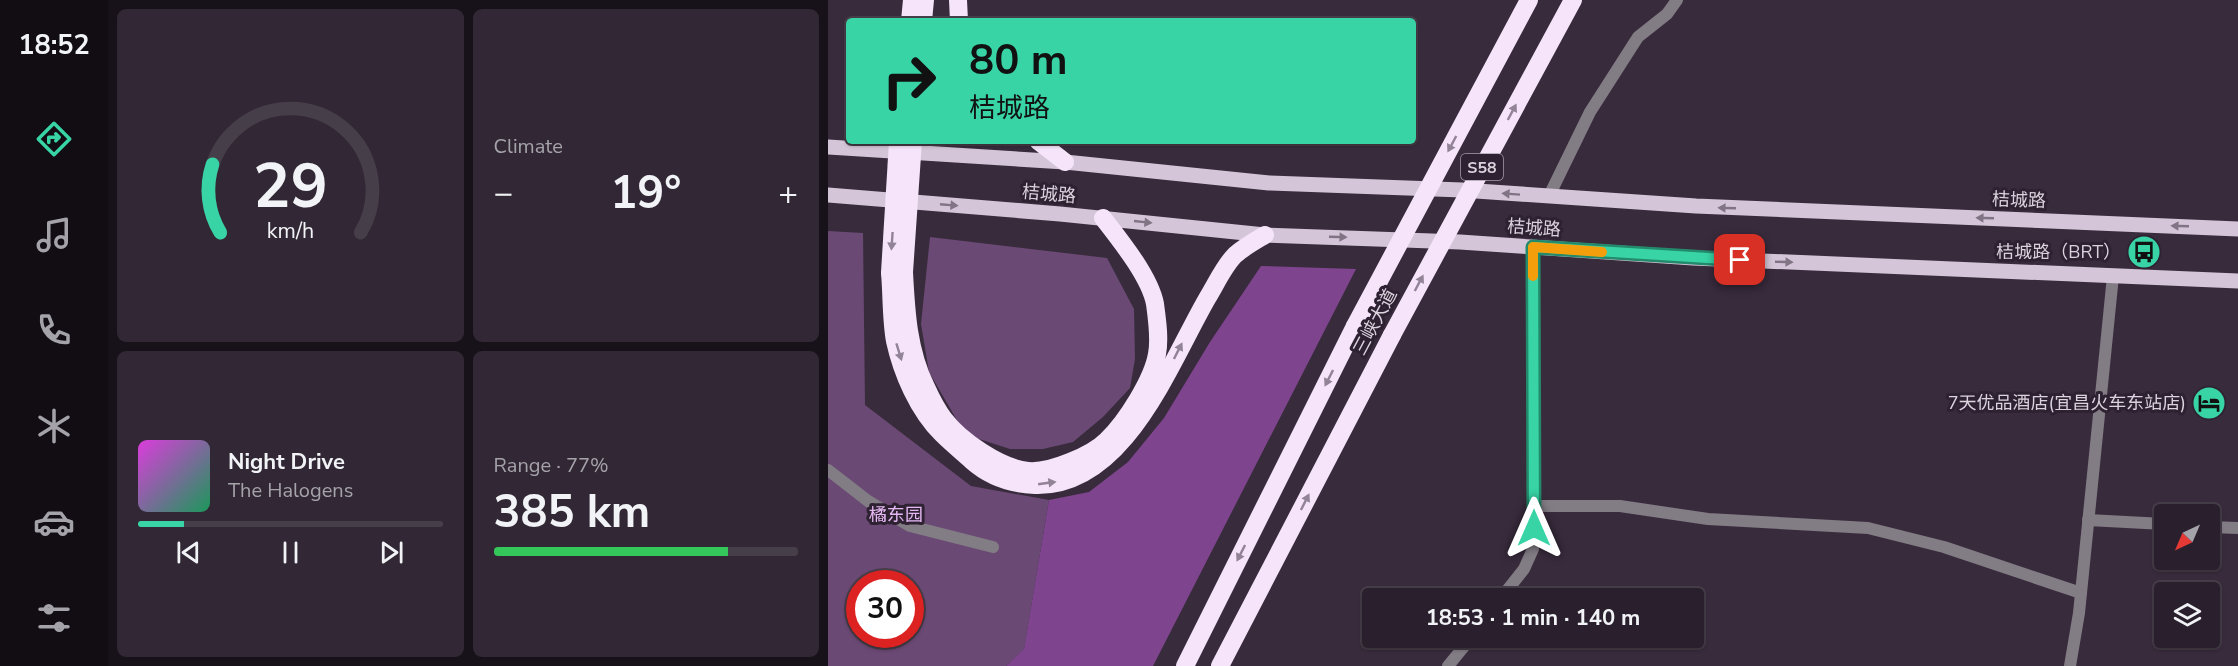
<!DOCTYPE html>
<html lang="en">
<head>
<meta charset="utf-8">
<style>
  body { margin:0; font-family:"Nunito Sans","Noto Sans SC",sans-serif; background:#322835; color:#f1f3f6; height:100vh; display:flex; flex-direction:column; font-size:22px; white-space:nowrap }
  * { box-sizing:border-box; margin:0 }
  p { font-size:20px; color:#a5a3aa }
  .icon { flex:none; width:33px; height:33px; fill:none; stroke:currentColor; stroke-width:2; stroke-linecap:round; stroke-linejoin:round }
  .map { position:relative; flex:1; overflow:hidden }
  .side { display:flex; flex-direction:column; gap:9px; padding:9px; background:#171219; width:720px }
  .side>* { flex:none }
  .banner { position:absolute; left:18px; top:18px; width:570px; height:126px; border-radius:6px; box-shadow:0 2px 4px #0004,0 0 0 2px #463e49; background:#38d4a6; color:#111; overflow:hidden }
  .needle { width:39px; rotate:224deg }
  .controls { position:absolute; left:1326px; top:504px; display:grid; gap:12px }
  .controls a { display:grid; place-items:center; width:66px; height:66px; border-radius:6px; background:#2a202d; box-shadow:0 2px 4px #0004,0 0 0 2px #463e49; font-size:30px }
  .speed { position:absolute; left:18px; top:570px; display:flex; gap:12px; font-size:30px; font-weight:700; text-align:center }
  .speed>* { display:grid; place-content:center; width:78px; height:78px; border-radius:50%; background:#2a202d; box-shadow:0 2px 4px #0004,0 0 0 2px #463e49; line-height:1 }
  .speed .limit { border:9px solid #d22; background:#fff; color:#111 }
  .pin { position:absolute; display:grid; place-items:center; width:51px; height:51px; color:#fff; margin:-26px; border-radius:12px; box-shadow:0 3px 9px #0006 }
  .me { position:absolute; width:66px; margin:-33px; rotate:0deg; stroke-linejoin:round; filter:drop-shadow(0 0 4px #0008) }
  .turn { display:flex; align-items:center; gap:21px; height:126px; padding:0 24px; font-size:27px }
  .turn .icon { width:78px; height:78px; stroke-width:2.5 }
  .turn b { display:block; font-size:42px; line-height:51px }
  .big { font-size:45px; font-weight:700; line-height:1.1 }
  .side .tile { flex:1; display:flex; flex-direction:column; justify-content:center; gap:9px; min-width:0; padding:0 21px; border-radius:9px; background:#322835 }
  .side .dial { align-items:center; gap:0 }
  .dial svg { height:156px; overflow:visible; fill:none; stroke:#463e49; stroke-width:7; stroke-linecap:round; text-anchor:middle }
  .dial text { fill:#f1f3f6; stroke:none }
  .song { display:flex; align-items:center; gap:18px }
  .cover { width:72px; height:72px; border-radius:9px; background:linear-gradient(135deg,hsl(300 70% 55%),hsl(150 70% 35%)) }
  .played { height:6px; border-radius:3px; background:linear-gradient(90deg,#38d4a6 15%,#463e49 15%) }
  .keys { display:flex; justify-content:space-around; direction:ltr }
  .heat { display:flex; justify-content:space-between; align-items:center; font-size:33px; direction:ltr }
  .charge { height:9px; border-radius:4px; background:linear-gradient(90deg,#34c759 77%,#463e49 0) }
  .side .tiles { flex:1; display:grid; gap:9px; grid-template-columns:repeat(2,1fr) }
  .trip { position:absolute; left:534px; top:588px; width:342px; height:60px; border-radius:6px; background:#2a202d; box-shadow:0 2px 4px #0004,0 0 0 2px #463e49; font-weight:700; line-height:60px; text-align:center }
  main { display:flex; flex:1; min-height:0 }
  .menu { display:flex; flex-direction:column; width:108px; justify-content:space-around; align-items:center; background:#110d12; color:#a5a3aa }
  .menu .icon { width:42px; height:42px }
  .menu .active { color:#38d4a6 }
  .menu b { font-size:27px; color:#f1f3f6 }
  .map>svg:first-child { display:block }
  .green { fill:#6a4974; fill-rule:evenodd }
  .forest { fill:#7e458e }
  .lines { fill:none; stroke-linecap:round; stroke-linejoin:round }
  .service { stroke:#827c84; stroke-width:12 }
  .minor { stroke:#827c84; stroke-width:12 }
  .primary { stroke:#d4c6d8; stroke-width:15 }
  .motorway { stroke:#f5e4fa; stroke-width:18 }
  .motorway-bridge { stroke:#f5e4fa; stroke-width:18 }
  .oneway { fill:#928396 }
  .oneway2 { fill:#817485 }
  .route-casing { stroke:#248a6c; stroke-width:15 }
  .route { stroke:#38d4a6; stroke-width:10 }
  .slow { stroke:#f59e0b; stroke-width:10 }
  .labels { text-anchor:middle; stroke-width:6; stroke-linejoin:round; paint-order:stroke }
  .shield { fill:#2e2232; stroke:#a69daa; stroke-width:1.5 }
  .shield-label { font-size:16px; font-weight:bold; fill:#dad2dd }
  .street-label { font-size:18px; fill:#dad2dd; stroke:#2e2232 }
  .poi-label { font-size:18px; fill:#dad2dd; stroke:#2e2232; text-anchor:end }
  .park-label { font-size:18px; fill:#e5b8f3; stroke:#2e2232 }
</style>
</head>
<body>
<main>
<nav class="menu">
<b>18:52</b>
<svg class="icon active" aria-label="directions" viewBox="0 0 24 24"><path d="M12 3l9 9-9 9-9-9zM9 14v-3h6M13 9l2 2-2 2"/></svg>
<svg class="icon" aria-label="music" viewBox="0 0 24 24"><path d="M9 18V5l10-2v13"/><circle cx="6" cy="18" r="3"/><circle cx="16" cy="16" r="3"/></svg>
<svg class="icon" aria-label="phone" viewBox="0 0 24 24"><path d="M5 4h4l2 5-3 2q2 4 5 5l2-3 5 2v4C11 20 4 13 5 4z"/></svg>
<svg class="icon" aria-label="climate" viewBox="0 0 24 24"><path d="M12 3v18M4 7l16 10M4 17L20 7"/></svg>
<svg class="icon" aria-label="car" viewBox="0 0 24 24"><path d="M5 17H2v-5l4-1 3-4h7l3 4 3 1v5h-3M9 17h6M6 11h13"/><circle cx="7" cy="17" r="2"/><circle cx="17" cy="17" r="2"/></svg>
<svg class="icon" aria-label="filters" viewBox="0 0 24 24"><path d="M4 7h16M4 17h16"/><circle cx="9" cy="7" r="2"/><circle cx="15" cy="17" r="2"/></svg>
</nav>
<section class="side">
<div class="tiles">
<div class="tile dial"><svg viewBox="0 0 100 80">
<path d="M14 69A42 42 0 1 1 86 69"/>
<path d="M14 69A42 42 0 0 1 10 34" stroke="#38d4a6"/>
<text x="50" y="56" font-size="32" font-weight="700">29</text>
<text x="50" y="72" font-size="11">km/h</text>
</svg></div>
<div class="tile"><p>Climate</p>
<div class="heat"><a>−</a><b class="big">19°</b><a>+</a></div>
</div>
<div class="tile">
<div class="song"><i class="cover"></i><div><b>Night Drive</b><p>The Halogens</p></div></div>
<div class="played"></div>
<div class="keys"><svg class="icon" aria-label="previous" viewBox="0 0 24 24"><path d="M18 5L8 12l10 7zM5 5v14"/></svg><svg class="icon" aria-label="pause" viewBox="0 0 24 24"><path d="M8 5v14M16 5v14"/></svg><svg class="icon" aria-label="next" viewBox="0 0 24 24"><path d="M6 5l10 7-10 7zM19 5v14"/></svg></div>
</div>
<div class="tile"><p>Range · 77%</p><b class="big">385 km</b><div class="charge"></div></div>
</div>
</section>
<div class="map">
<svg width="1410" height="666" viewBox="0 0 1410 666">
  <rect width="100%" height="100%" fill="#382b3c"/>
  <g class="green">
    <path d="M0,231L35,233L37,405L143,486L221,500L196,650L178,666H0ZM32,584H82V634H32Z"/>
    <path d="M102,237L279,258L306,309L307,359L302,388L275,417L245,442L215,449H182L148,438L130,422L101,372L93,324Z"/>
  </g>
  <path class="forest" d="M433,266L528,269L325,666H178L196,649L221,500L261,492L300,462L336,418L382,342Z"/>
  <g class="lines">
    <g class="service">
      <path d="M721,196L762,112L810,37L839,14L849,0"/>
      <path d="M0,470L40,501L82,526L165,547"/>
      <path d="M706,506H792L880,519L1040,528L1116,547L1253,593"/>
      <path d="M1260,520L1336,524"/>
      <path d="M1382,527L1410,528"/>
    </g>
    <g class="minor">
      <path d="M673,598L696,569L705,549V247"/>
      <path d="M620,666L643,638"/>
      <path d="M1242,666L1251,613L1285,276"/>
    </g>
    <g class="primary">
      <path d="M0,147L237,162L441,183L634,190L868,206L1410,229"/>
      <path d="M0,195L232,214L437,235L632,242L865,258L1410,281"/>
    </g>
    <g class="motorway">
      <path d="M130,0L131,21"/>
      <path d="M82,21L84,0"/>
      <path d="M95,21L97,0"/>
      <path d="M210,141L237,162"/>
      <path d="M76,272C78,311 80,351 98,387C103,398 109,410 116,419C133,441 172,468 200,471C222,473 264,455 279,440C298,422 325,379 329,354C332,339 329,319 327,304C322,277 292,240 275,218"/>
      <path d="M62,273C64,295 63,319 67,341C74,373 90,410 114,434C123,443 134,452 144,461C162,477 184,484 207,485C297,488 342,362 380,297C388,284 396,266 407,255C416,247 427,241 437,235"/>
      <path d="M357,666L527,326"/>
      <path d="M392,666L564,335"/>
    </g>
    <g class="motorway-bridge">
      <path d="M76,272L85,141"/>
      <path d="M62,273L70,141"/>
      <path d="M527,326L701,0"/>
      <path d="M564,335L745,0"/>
    </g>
  </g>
  <defs><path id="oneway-solid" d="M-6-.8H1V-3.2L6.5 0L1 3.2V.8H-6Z" transform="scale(1.5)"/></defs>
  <g class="oneway">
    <use href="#oneway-solid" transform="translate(684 112) rotate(-62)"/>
    <use href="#oneway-solid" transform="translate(624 144) rotate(118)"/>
    <use href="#oneway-solid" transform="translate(64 241) rotate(94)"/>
    <use href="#oneway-solid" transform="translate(591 283) rotate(-62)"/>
    <use href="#oneway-solid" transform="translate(350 351) rotate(-63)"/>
    <use href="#oneway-solid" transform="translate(71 352) rotate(73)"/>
    <use href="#oneway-solid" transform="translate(501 378) rotate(117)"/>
    <use href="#oneway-solid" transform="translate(219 483) rotate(-8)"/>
    <use href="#oneway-solid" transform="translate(477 502) rotate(-63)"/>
    <use href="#oneway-solid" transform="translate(413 553) rotate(117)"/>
  </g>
  <g class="oneway2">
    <use href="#oneway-solid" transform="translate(683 194) rotate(-176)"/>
    <use href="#oneway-solid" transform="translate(121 205) rotate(5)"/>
    <use href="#oneway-solid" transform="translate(899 208) rotate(-178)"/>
    <use href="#oneway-solid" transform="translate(1157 218) rotate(-178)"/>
    <use href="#oneway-solid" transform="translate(315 222) rotate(6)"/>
    <use href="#oneway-solid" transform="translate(1352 226) rotate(-178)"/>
    <use href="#oneway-solid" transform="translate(510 237) rotate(2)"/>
    <use href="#oneway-solid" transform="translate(956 262) rotate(2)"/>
  </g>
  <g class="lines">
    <defs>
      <path id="route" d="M706,528L705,247L912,260"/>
    </defs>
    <use href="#route" class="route-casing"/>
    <use href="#route" class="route"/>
    <path class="slow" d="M705,276V247L774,252"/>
  </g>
  <defs>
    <symbol id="bus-disc" viewBox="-11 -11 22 22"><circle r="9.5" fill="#38d4a6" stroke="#2e2232"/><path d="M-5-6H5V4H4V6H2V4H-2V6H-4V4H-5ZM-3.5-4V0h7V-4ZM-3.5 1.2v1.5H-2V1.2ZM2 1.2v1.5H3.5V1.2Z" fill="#111"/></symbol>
    <symbol id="hotel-disc" viewBox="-11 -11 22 22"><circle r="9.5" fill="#38d4a6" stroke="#2e2232"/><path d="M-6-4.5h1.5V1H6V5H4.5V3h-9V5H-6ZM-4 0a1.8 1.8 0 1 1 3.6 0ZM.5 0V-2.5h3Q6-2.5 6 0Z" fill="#111"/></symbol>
  </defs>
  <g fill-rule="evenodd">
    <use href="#bus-disc" x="1297" y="233" width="38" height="38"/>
    <use href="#hotel-disc" x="1362" y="384" width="38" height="38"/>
  </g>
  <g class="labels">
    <rect class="shield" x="633" y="154" width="42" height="26" rx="4.5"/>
    <g class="shield-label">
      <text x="654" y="173">S58</text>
    </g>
    <g class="street-label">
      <text transform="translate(221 194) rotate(5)" y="6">桔城路</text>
      <text transform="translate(1191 200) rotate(2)" y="6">桔城路</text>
      <text transform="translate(706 228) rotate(4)" y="6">桔城路</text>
      <text transform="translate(547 322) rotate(-62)" y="6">三峡大道</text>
    </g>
    <g class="poi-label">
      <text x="1293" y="258">桔城路（BRT）</text>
      <text x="1358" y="409">7天优品酒店(宜昌火车东站店)</text>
    </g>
    <g class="park-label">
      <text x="68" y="521">橘东园</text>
    </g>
  </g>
</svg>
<div class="controls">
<a><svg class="needle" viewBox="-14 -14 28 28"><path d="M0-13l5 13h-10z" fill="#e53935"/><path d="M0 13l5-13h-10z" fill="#a5a3aa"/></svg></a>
<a><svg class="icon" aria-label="layers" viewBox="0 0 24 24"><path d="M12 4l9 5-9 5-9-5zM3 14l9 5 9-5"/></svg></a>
</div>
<div class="speed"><div class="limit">30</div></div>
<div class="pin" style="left:912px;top:260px;background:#d93025"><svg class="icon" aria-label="arrive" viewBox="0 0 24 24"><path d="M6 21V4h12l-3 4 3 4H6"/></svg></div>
<svg class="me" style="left:706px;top:528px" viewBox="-20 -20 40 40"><path d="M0-17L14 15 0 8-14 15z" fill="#38d4a6" stroke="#fff" stroke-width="4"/></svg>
<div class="trip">18:53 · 1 min · 140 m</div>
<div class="banner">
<div class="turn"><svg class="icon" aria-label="right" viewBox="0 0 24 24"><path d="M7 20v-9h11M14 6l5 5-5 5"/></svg><div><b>80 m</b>桔城路</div></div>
</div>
</div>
</main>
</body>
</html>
